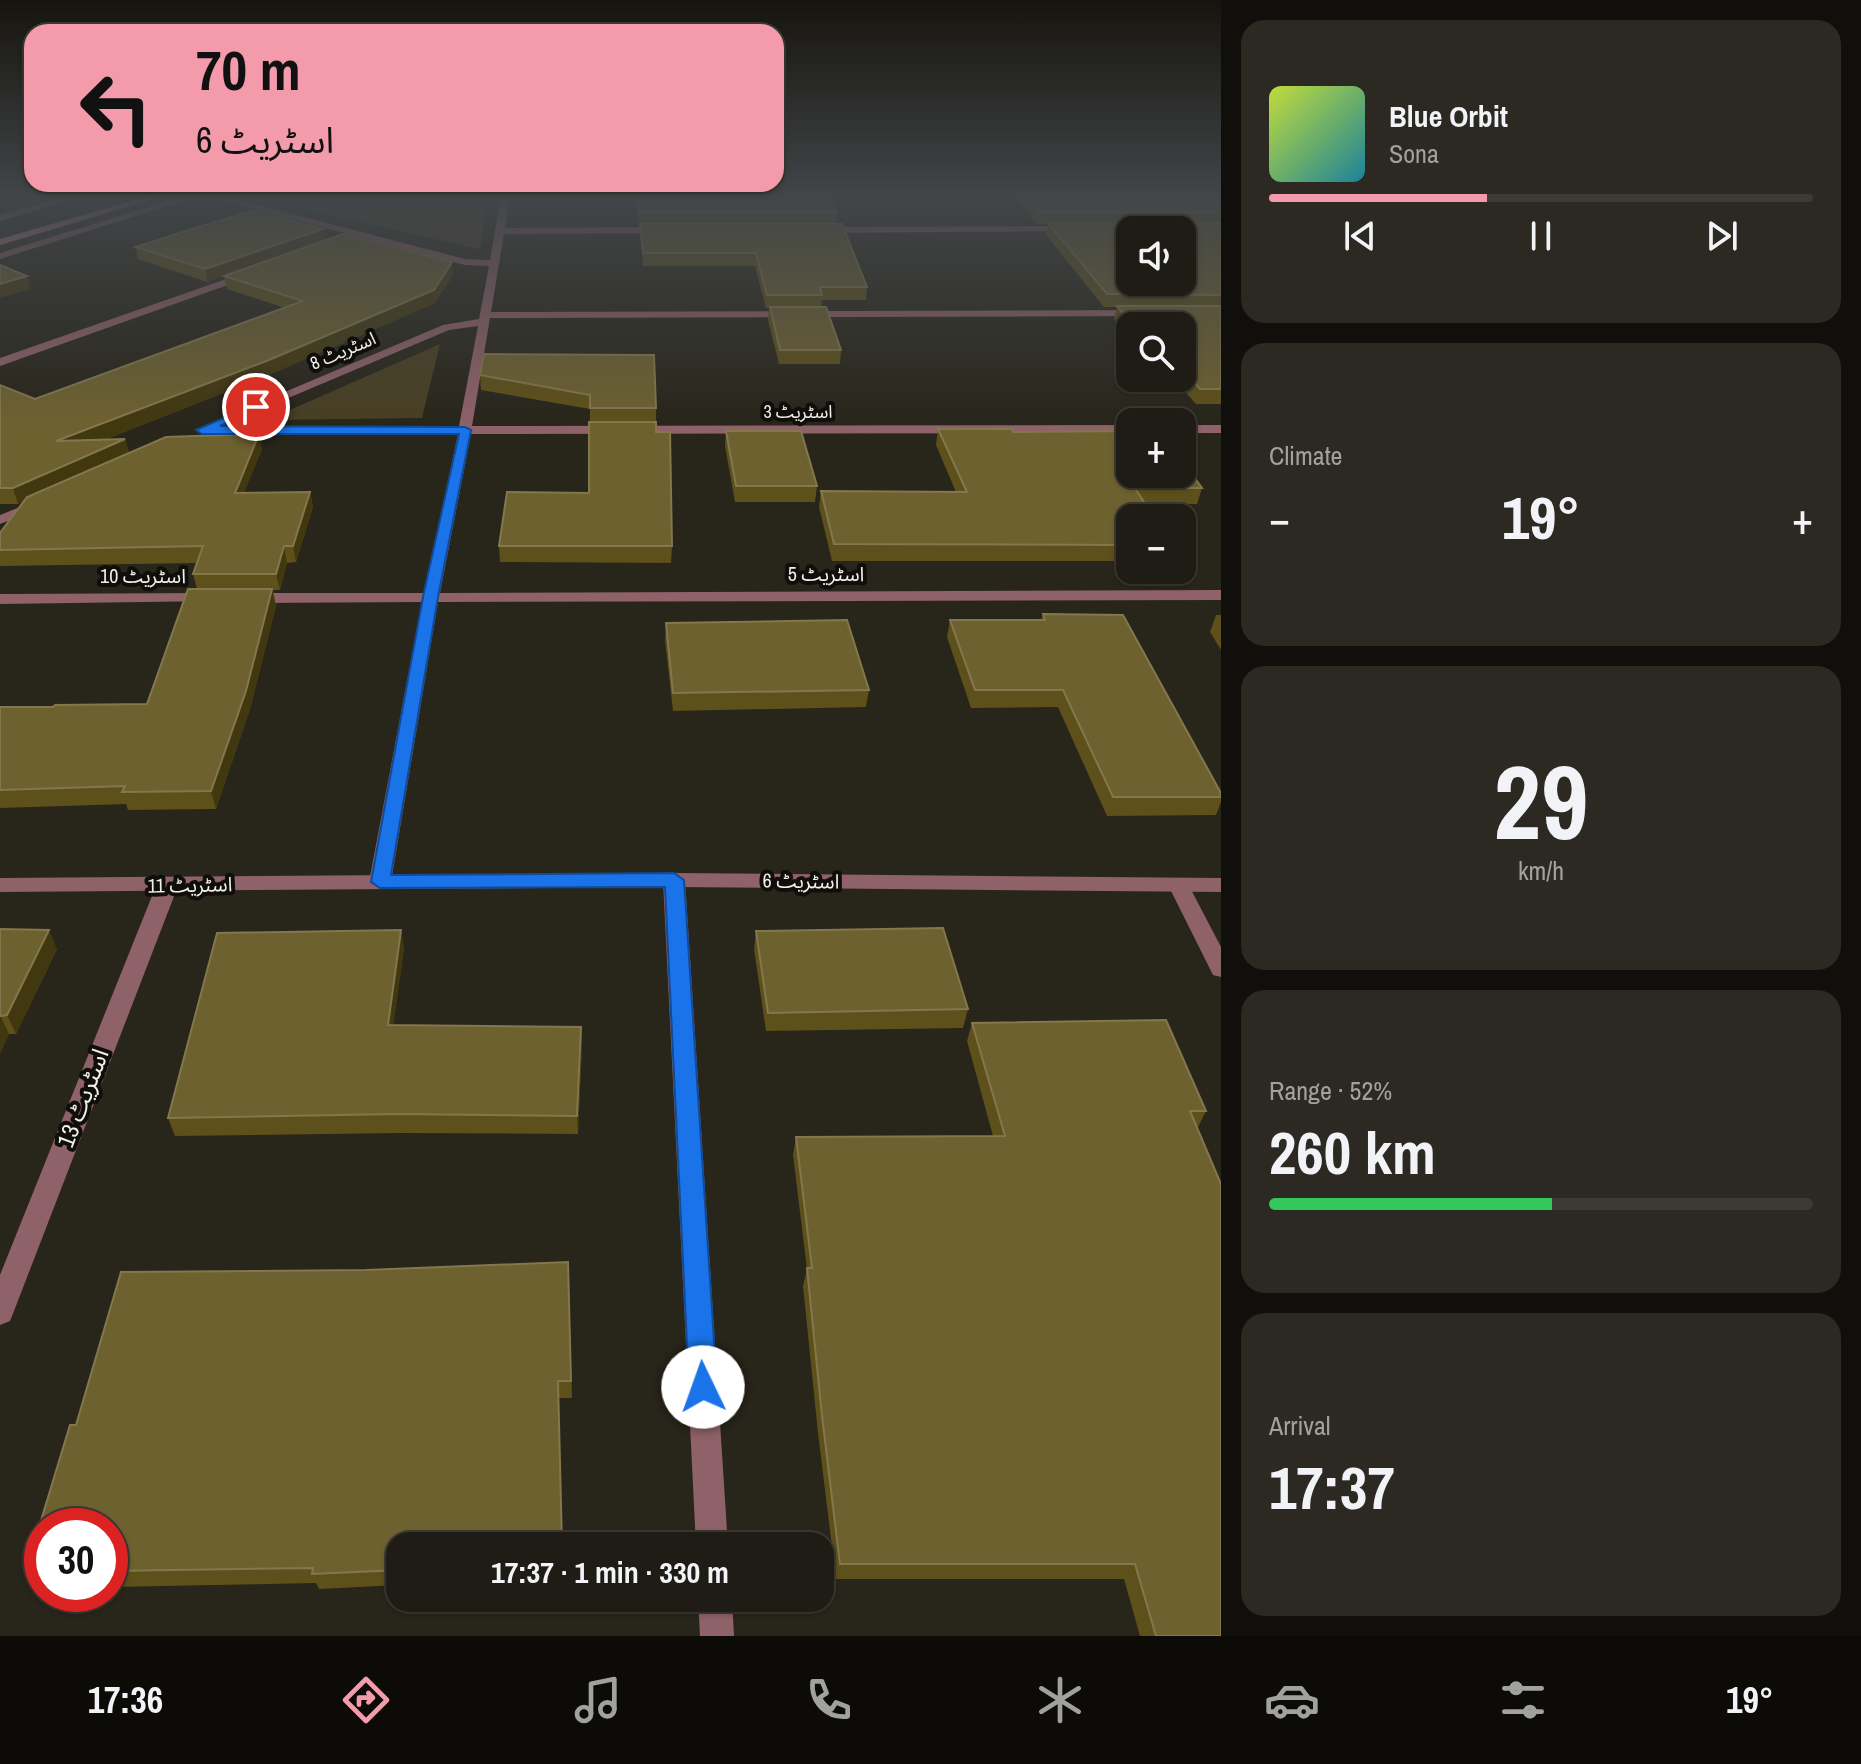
<!DOCTYPE html>
<html lang="en">
<head>
<meta charset="utf-8">
<style>
  body { margin:0; font-family:"Archivo Narrow","Noto Sans Arabic",sans-serif; background:#2b2922; color:#f1f3f6; height:100vh; display:flex; flex-direction:column; font-size:30px; white-space:nowrap }
  * { box-sizing:border-box; margin:0 }
  p { font-size:26px; color:#a1a1a0 }
  .icon { flex:none; width:44px; height:44px; fill:none; stroke:currentColor; stroke-width:2; stroke-linecap:round; stroke-linejoin:round }
  .map { position:relative; flex:1; overflow:hidden }
  .side { display:flex; flex-direction:column; gap:20px; padding:20px; background:#100f0b; width:640px }
  .side>* { flex:none }
  .banner { position:absolute; left:24px; top:24px; width:760px; height:168px; border-radius:24px; box-shadow:0 2px 6px #0004,0 0 0 2px #3c3a34; background:#f39aab; color:#111; overflow:hidden }
  .controls { position:absolute; left:1116px; top:216px; display:grid; gap:16px }
  .controls a { display:grid; place-items:center; width:80px; height:80px; border-radius:16px; background:#1e1c14; box-shadow:0 2px 6px #0004,0 0 0 2px #3c3a34; font-size:40px }
  .speed { position:absolute; left:24px; top:1508px; display:flex; gap:16px; font-size:40px; font-weight:700; text-align:center }
  .speed>* { display:grid; place-content:center; width:104px; height:104px; border-radius:50%; background:#1e1c14; box-shadow:0 2px 6px #0004,0 0 0 2px #3c3a34; line-height:1 }
  .speed .limit { border:12px solid #d22; background:#fff; color:#111 }
  .pin { position:absolute; display:grid; place-items:center; width:68px; height:68px; color:#fff; margin:-34px; border:4px solid #fff; border-radius:50%; box-shadow:0 2px 8px #0007 }
  .me { position:absolute; width:88px; margin:-44px; rotate:357deg; stroke-linejoin:round; filter:drop-shadow(0 0 6px #0008) }
  .turn { display:flex; align-items:center; gap:28px; height:168px; padding:0 40px; font-size:36px }
  .turn .icon { width:104px; height:104px; stroke-width:2.5 }
  .turn b { display:block; font-size:56px; line-height:68px }
  .big { font-size:60px; font-weight:700; line-height:1.1 }
  .side .widget { flex:1; display:flex; flex-direction:column; justify-content:center; gap:12px; min-width:0; padding:0 28px; border-radius:24px; background:#2b2922 }
  .side .dial { align-items:center; gap:0 }
  .dial b { font-size:104px; line-height:1 }
  .song { display:flex; align-items:center; gap:24px }
  .cover { width:96px; height:96px; border-radius:12px; background:linear-gradient(135deg,hsl(70 70% 55%),hsl(190 70% 35%)) }
  .played { height:8px; border-radius:4px; background:linear-gradient(90deg,#f39aab 40%,#3c3a34 40%) }
  .keys { display:flex; justify-content:space-around; direction:ltr }
  .heat { display:flex; justify-content:space-between; align-items:center; font-size:44px; direction:ltr }
  .charge { height:12px; border-radius:6px; background:linear-gradient(90deg,#34c759 52%,#3c3a34 0) }
  .trip { position:absolute; left:386px; top:1532px; width:448px; height:80px; border-radius:24px; background:#1e1c14; box-shadow:0 2px 6px #0004,0 0 0 2px #3c3a34; font-weight:700; line-height:80px; text-align:center }
  .menu { display:flex; height:128px; justify-content:space-around; align-items:center; background:#0c0b08; color:#a1a1a0 }
  .menu .icon { width:56px; height:56px }
  .menu .selected { color:#f39aab }
  .menu b { font-size:36px; color:#f1f3f6 }
  main { display:flex; flex:1; min-height:0 }
  .map>svg:first-child { display:block }
  .green { fill:#483f22 }
  .lines { fill:none; stroke-linecap:round; stroke-linejoin:round }
  .minor { fill:#8f6169; fill-rule:evenodd }
  .tertiary { fill:#8f6169; fill-rule:evenodd }
  .secondary { fill:#cb828f; fill-rule:evenodd }
  .wall { fill:#5e501a }
  .shaded-wall { fill:#423810 }
  .building { fill:#6e6130; stroke:#83774d; stroke-width:2; fill-rule:evenodd }
  .route { fill:#1a73e8; stroke:#114b97; stroke-width:2 }
  .labels { text-anchor:middle; stroke-width:8; stroke-linejoin:round; paint-order:stroke }
  .far-street-label { font-size:18px; fill:#f2efe8; stroke:#100e0a }
  .street-label { font-size:20px; fill:#f2efe8; stroke:#100e0a }
  .near-street-label { font-size:24px; fill:#f2efe8; stroke:#100e0a }
</style>
</head>
<body>
<main>
<div class="map">
<svg width="1221" height="1636" viewBox="0 0 1221 1636">
  <rect width="100%" height="100%" fill="#28251a"/>
  <g class="green">
    <path d="M244,196H488L480,249Z"/>
    <path d="M440,344L422,418L267,420Z"/>
  </g>
  <g class="lines">
    <g class="minor">
      <path d="M68,196H83L0,221V215Z"/>
      <path d="M184,196H198L0,259V253Z"/>
      <path d="M206,196H222L465,259L490,260L501,196H510L505,228L665,227L670,230L665,233L504,234L491,312L1141,310L1147,313L1141,316L490,318L472,426L1130,425V433L471,434L440,593L1221,590V600L438,602L391,882L387,887H373L369,882L422,602L249,603L241,598L249,593H424L458,434H202L195,430L443,325L479,319L489,266L465,265ZM478,326L459,426H222L449,330Z"/>
      <path d="M1073,226L1076,231L817,233L812,230L817,227Z"/>
      <path d="M249,271L254,274L253,276L0,366V358Z"/>
      <rect x="1182" y="425" width="39" height="8"/>
      <path d="M40,499L47,503L45,506L0,524V515Z"/>
      <path d="M209,593L217,598L215,601L0,604V594Z"/>
      <path d="M674,873L681,875L685,880L728,1546H696L663,880L667,875Z"/>
      <path d="M1179,878L1186,880L1221,947V977L1213,975L1168,885L1172,880Z"/>
      <path d="M167,879L174,881L178,886L14,1311L10,1321L0,1325V1275L156,886L160,881Z"/>
      <path d="M698,1598H732L734,1636H700Z"/>
    </g>
    <path class="tertiary" d="M674,873L1221,878V892L674,887L0,892V878Z"/>
    <path class="secondary" d="M149,196H164L0,245V239Z"/>
  </g>
  <g class="wall">
    <path d="M636,196H829L837,212L836,224L867,287L866,300H822L821,307L841,350L840,364H779L768,320L769,308H766L755,266H643L640,225H639Z"/>
    <path d="M1014,196H1221V404H1196L1173,378H1182V326H1130V339L1114,319L1117,307H1104L1046,235L1048,224H1036Z"/>
    <path d="M323,229L324,241L453,275L435,303L271,374L104,440L125,439L129,453L262,449L244,492H310L313,507L296,562L287,563L280,590H273L276,606L250,709L216,809L128,810L126,804L0,808V707H53L147,704L197,589L193,574L197,563L0,566V533L24,501L18,504H0V385L35,399L285,308L227,289L224,276L207,282L138,259L135,247Z"/>
    <path d="M484,354L656,408V432L672,546L671,563L500,562L499,546L589,493L590,409L481,390L480,375Z"/>
    <path d="M938,429L1013,432L1202,488L1197,504H1145L1130,518V561H832L819,507L821,491L956,492L936,445Z"/>
    <path d="M726,431L817,486L815,502H735L725,446Z"/>
    <path d="M1043,614L1221,793V802L1216,815L1107,816L1058,707L971,708L947,637L950,620H1041Z"/>
    <path d="M1216,615H1221V650L1210,632Z"/>
    <path d="M666,623L869,690L866,707L673,711L665,640Z"/>
    <path d="M0,929L57,949L16,1034H9L0,1053Z"/>
    <path d="M756,931L968,1009L963,1028L766,1031L754,949Z"/>
    <path d="M404,948L393,1025L581,1027L582,1045L578,1134L400,1133L175,1136L168,1118Z"/>
    <path d="M972,1023L1206,1111L1197,1129L1221,1636H1140L1124,1579H836L818,1433L803,1286L807,1269L793,1155L796,1137L993,1136L967,1041Z"/>
    <path d="M568,1262L572,1398H559L400,1546V1585L319,1589L316,1583L110,1587V1526H42V1588H37L25,1573L76,1425L366,1270Z"/>
  </g>
  <g class="shaded-wall">
    <path d="M323,229L324,241L207,282L205,269Z"/>
    <path d="M452,262L453,275L435,303L271,374L60,457L56,441Z"/>
    <path d="M27,276L31,289L0,298V284Z"/>
    <path d="M259,434L262,449L238,508L235,493Z"/>
    <path d="M125,439L129,454L18,504L13,488Z"/>
    <path d="M310,492L313,507L296,562L293,546Z"/>
    <path d="M284,546L287,563L280,590L276,574Z"/>
    <path d="M272,589L276,606L250,709L216,809L211,791Z"/>
    <path d="M49,930L57,949L16,1034L7,1015Z"/>
    <path d="M401,930L404,948L391,1044L388,1025Z"/>
    <path d="M0,1015L9,1034L0,1053Z"/>
    <path d="M581,1027L582,1045L578,1134L577,1116Z"/>
  </g>
  <g class="building">
    <path d="M637,196H829L837,212L639,213Z"/>
    <path d="M1026,196H1221V212H1038Z"/>
    <path d="M253,210L323,229L205,269L135,247Z"/>
    <path d="M1048,223H1221V295L1107,294ZM1130,230H1182V282H1130Z"/>
    <path d="M640,224H842L867,287H820L822,295H767L756,253H643Z"/>
    <path d="M343,234L452,262L434,290L269,360L56,441L125,439L13,488H0V385L35,399L303,301L224,276Z"/>
    <path d="M0,265L27,276L0,284Z"/>
    <path d="M1117,306H1221V389H1200L1182,369V326H1134Z"/>
    <path d="M770,307H826L841,350H780Z"/>
    <path d="M484,354L654,355L656,408H590V395L480,375Z"/>
    <path d="M589,422H656V432H670L672,546H499L507,492L589,493Z"/>
    <path d="M938,429H1012L1013,432L1130,431V474H1182V461L1202,488H1135L1154,518H1130V545L834,544L821,491L967,492Z"/>
    <path d="M726,431H801L817,486H736Z"/>
    <path d="M259,434L235,493L310,492L293,546H284L276,574H193L203,546L0,550V533L27,497L166,437Z"/>
    <path d="M188,589H272L246,691L211,791L122,792L125,786L0,790V707H53L55,705L147,704Z"/>
    <path d="M1043,614L1123,615L1221,793V797H1113L1063,690H975L950,620H1045Z"/>
    <path d="M847,620L869,690L673,693L666,623Z"/>
    <path d="M943,928L968,1009L768,1013L756,931Z"/>
    <path d="M0,929L49,930L7,1015L0,1016Z"/>
    <path d="M401,930L388,1025L581,1027L577,1116L397,1114L168,1118L217,933Z"/>
    <path d="M1166,1020L1206,1111H1190L1221,1184V1636H1156L1135,1564H840L822,1416L807,1268H812L796,1137L1005,1136L972,1023Z"/>
    <path d="M568,1262L571,1381H558L562,1546H400V1570L312,1574L313,1568L110,1571V1526H42V1573H25L70,1425H76L121,1272L366,1270Z"/>
  </g>
  <linearGradient id="sky" x2="0" y2="1"><stop stop-color="#16140e"/><stop offset="0.46" stop-color="#424649"/><stop offset="1" stop-color="#424649" stop-opacity="0"/></linearGradient>
  <rect width="1221" height="425" fill="url(#sky)"/>
  <path class="route" d="M256,404L260,405V409L220,426L465,427L471,430L438,597L391,875L674,873L684,880L717,1387L713,1397L703,1401L693,1397L689,1387L665,887L380,888L371,882L423,597L459,434H202L196,430Z"/>
  <g class="labels">
    <g class="far-street-label">
      <text transform="translate(343 351) rotate(-23)" y="6">اسٹریٹ 8</text>
      <text x="798" y="418">اسٹریٹ 3</text>
    </g>
    <g class="street-label">
      <text x="826" y="581">اسٹریٹ 5</text>
      <text x="143" y="583">اسٹریٹ 10</text>
      <text transform="translate(801 881) rotate(1)" y="7">اسٹریٹ 6</text>
      <text transform="translate(190 885) rotate(-1)" y="7">اسٹریٹ 11</text>
    </g>
    <g class="near-street-label">
      <text transform="translate(83 1098) rotate(-69)" y="8">اسٹریٹ 13</text>
    </g>
  </g>
</svg>
<div class="controls">
<a><svg class="icon" aria-label="sound" viewBox="0 0 24 24"><path d="M4 9h4l5-4v14l-5-4H4zM17 9q2 3 0 6"/></svg></a>
<a><svg class="icon" aria-label="search" viewBox="0 0 24 24"><circle cx="10" cy="10" r="6"/><path d="M15 15l6 6"/></svg></a>
<a>+</a>
<a>−</a>
</div>
<div class="speed"><div class="limit">30</div></div>
<div class="pin" style="left:256px;top:407px;background:#d93025"><svg class="icon" aria-label="arrive" viewBox="0 0 24 24"><path d="M6 21V4h12l-3 4 3 4H6"/></svg></div>
<svg class="me" style="left:703px;top:1387px" viewBox="-20 -20 40 40"><circle r="19" fill="#fff"/><path d="M0-13L10 11 0 6-10 11z" fill="#1a73e8"/></svg>
<div class="trip">17:37 · 1 min · 330 m</div>
<div class="banner">
<div class="turn"><svg class="icon" aria-label="left" viewBox="0 0 24 24"><path d="M17 20v-9H6M10 6l-5 5 5 5"/></svg><div><b>70 m</b>اسٹریٹ 6</div></div>
</div>
</div>
<section class="side">
<div class="widget">
<div class="song"><i class="cover"></i><div><b>Blue Orbit</b><p>Sona</p></div></div>
<div class="played"></div>
<div class="keys"><svg class="icon" aria-label="previous" viewBox="0 0 24 24"><path d="M18 5L8 12l10 7zM5 5v14"/></svg><svg class="icon" aria-label="pause" viewBox="0 0 24 24"><path d="M8 5v14M16 5v14"/></svg><svg class="icon" aria-label="next" viewBox="0 0 24 24"><path d="M6 5l10 7-10 7zM19 5v14"/></svg></div>
</div>
<div class="widget"><p>Climate</p>
<div class="heat"><a>−</a><b class="big">19°</b><a>+</a></div>
</div>
<div class="widget dial"><b>29</b><p>km/h</p></div>
<div class="widget"><p>Range · 52%</p><b class="big">260 km</b><div class="charge"></div></div>
<div class="widget"><p>Arrival</p><b class="big">17:37</b></div>
</section>
</main>
<nav class="menu">
<b>17:36</b>
<svg class="icon selected" aria-label="directions" viewBox="0 0 24 24"><path d="M12 3l9 9-9 9-9-9zM9 14v-3h6M13 9l2 2-2 2"/></svg>
<svg class="icon" aria-label="music" viewBox="0 0 24 24"><path d="M9 18V5l10-2v13"/><circle cx="6" cy="18" r="3"/><circle cx="16" cy="16" r="3"/></svg>
<svg class="icon" aria-label="phone" viewBox="0 0 24 24"><path d="M5 4h4l2 5-3 2q2 4 5 5l2-3 5 2v4C11 20 4 13 5 4z"/></svg>
<svg class="icon" aria-label="climate" viewBox="0 0 24 24"><path d="M12 3v18M4 7l16 10M4 17L20 7"/></svg>
<svg class="icon" aria-label="car" viewBox="0 0 24 24"><path d="M5 17H2v-5l4-1 3-4h7l3 4 3 1v5h-3M9 17h6M6 11h13"/><circle cx="7" cy="17" r="2"/><circle cx="17" cy="17" r="2"/></svg>
<svg class="icon" aria-label="filters" viewBox="0 0 24 24"><path d="M4 7h16M4 17h16"/><circle cx="9" cy="7" r="2"/><circle cx="15" cy="17" r="2"/></svg>
<b>19°</b>
</nav>
</body>
</html>
